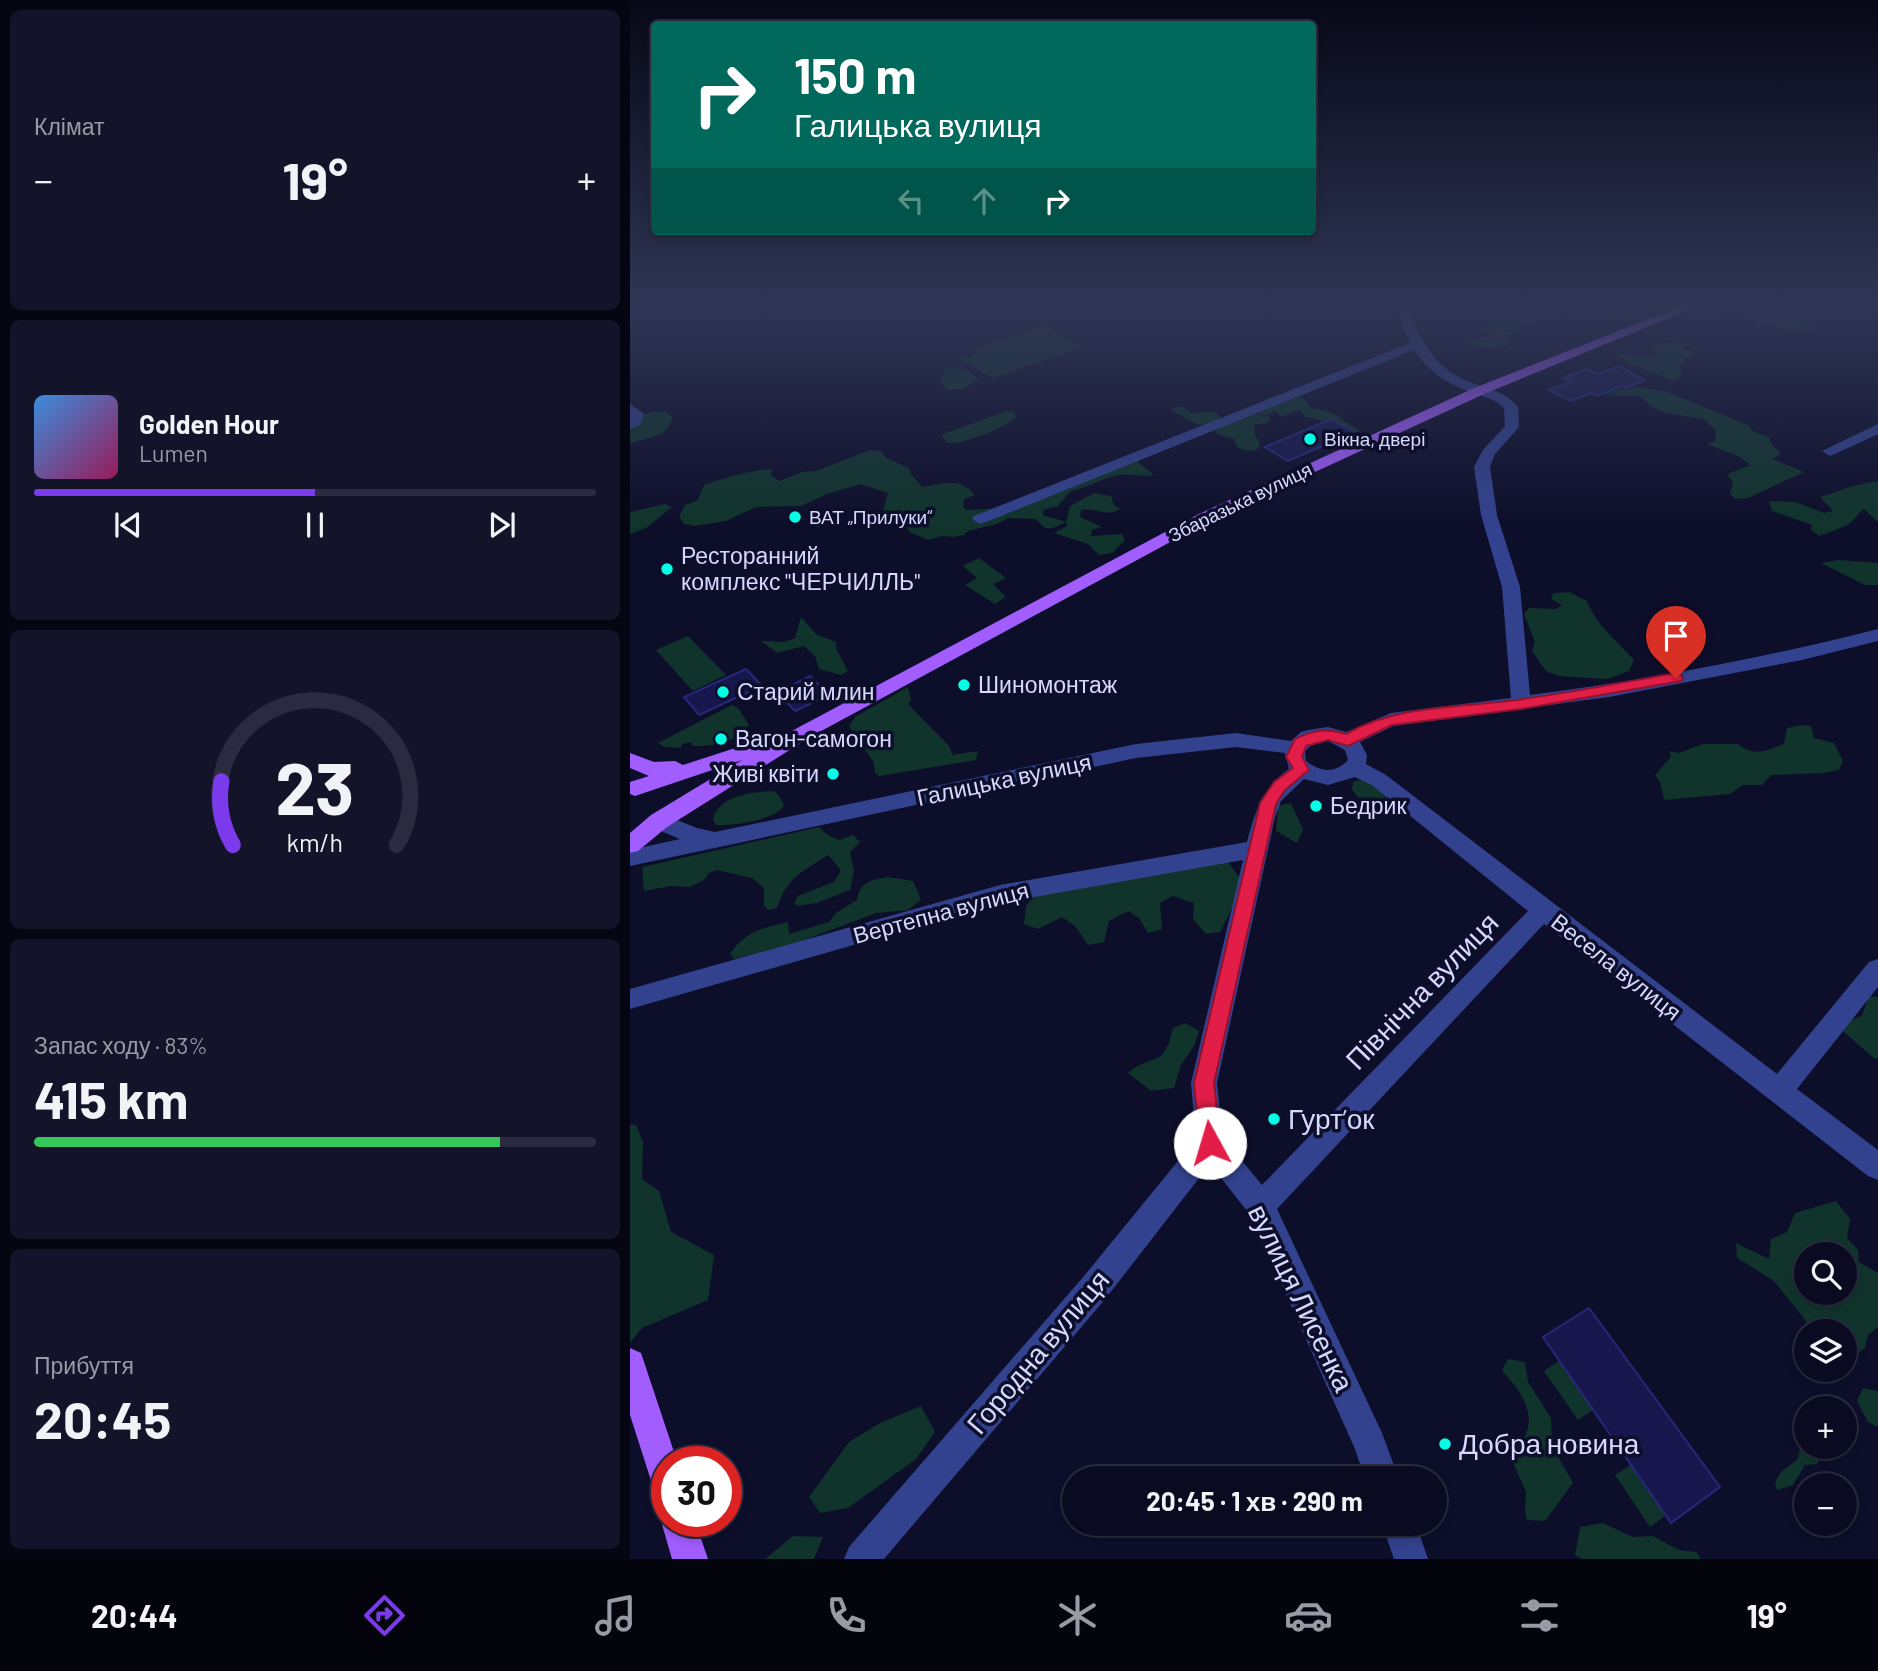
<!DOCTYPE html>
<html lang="uk">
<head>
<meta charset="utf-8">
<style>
  body { margin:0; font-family:Barlow,sans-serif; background:#131329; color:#f1f3f6; height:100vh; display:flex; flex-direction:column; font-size:26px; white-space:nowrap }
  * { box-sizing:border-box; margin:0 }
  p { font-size:23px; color:#999aa5 }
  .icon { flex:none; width:38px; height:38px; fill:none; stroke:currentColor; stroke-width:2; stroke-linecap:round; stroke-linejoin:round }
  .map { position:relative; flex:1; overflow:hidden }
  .details { display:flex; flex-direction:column; gap:10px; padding:10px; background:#060612; width:630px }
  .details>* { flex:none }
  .banner { position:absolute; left:21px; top:21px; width:665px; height:214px; border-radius:7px; box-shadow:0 4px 10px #0003,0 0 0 2px #2a2b3e; background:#00695c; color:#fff; overflow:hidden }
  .tools { position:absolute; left:1164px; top:1242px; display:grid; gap:14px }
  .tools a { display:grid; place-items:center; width:63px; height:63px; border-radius:50%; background:#0a0a20; box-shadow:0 4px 10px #0003,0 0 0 2px #2a2b3e; font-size:35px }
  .speed { position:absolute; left:21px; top:1446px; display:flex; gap:14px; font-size:35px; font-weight:700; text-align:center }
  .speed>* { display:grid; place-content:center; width:91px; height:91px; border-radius:50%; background:#0a0a20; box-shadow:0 4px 10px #0003,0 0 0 2px #2a2b3e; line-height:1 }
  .speed .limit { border:10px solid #d22; background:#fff; color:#111 }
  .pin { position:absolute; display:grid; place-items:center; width:60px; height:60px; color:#fff; margin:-72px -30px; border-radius:50% 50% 50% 0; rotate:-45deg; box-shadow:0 0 7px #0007 }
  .pin .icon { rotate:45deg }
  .me { position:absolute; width:77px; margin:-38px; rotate:354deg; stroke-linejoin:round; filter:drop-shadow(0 0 5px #0008) }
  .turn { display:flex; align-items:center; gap:24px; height:147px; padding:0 28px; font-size:32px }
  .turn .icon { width:91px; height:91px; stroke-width:2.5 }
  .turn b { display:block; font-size:49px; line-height:60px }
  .lanes { display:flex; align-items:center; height:66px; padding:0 28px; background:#0003; justify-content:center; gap:35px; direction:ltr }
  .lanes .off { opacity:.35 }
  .big { font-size:52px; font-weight:700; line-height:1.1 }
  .details .card { flex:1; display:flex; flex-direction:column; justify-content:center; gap:10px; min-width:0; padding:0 24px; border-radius:10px; background:#131329 }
  .details .dial { align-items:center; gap:0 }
  .dial svg { height:182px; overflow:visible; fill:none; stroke:#2a2b3e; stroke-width:7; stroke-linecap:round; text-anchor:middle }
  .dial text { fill:#f1f3f6; stroke:none }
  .song { display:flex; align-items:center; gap:21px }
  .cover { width:84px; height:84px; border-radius:10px; background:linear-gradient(135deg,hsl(210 70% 55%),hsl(330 70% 35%)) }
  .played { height:7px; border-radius:4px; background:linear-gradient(90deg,#7c3aed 50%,#2a2b3e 50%) }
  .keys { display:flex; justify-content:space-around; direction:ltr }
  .heat { display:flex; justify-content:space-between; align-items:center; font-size:38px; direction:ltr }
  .charge { height:10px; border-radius:5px; background:linear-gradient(90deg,#34c759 83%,#2a2b3e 0) }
  .trip { position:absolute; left:432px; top:1466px; width:385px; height:70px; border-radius:35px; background:#0a0a20; box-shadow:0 4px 10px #0003,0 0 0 2px #2a2b3e; font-weight:700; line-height:70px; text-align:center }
  .tabs { display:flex; height:112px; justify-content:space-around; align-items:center; background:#04040d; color:#999aa5 }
  .tabs .icon { width:49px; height:49px }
  .tabs .selected { color:#7c3aed }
  .tabs b { font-size:32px; color:#f1f3f6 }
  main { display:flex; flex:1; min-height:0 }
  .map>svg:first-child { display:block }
  .green { fill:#10342c; fill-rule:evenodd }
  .building { fill:#17174d; stroke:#27277b; stroke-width:2 }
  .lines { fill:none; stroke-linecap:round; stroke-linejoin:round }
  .minor { fill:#33428e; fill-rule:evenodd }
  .major { fill:#a25dff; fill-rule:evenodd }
  .route { fill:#e11d48; stroke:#92132f; stroke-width:2 }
  .poi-dot { fill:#02ffe6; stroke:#0d0e2a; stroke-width:2.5 }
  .labels { text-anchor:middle; stroke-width:7; stroke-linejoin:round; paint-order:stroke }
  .far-poi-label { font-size:19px; fill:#d6d9ff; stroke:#0d0e2a; text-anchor:start }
  .far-street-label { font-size:19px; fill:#d6d9ff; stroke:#0d0e2a }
  .poi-label { font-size:23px; fill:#d6d9ff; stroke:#0d0e2a; text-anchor:start }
  .street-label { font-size:23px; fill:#d6d9ff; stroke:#0d0e2a }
  .near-street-label { font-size:28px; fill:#d6d9ff; stroke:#0d0e2a }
  .near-poi-label { font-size:28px; fill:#d6d9ff; stroke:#0d0e2a; text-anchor:start }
</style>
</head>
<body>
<main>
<section class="details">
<div class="card"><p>Клімат</p>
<div class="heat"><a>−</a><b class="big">19°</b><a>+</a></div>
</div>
<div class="card">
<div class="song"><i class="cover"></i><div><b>Golden Hour</b><p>Lumen</p></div></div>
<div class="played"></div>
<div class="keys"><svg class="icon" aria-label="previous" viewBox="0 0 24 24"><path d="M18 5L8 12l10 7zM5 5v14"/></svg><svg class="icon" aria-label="pause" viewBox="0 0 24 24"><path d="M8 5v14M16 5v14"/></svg><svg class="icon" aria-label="next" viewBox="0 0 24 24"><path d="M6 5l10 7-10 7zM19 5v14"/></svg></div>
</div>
<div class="card dial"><svg viewBox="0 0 100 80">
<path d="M14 69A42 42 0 1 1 86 69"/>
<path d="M14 69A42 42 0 0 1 9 41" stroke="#7c3aed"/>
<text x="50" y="56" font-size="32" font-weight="700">23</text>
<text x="50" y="72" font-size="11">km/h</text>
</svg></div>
<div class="card"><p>Запас ходу · 83%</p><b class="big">415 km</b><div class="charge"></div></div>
<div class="card"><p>Прибуття</p><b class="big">20:45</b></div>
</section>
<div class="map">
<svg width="1248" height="1559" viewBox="0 0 1248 1559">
  <rect width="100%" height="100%" fill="#0d0e2a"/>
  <g class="green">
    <path d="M914,307L933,313L935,319L910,318L894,327L885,325L888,329L882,335L867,336L881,342C868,353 851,348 836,344V341L862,336L853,331L855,327L874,323L882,325L873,318L878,310Z"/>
    <path d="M1074,307C1104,307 1143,304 1171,315L1172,322L1187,328C1172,340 1153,326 1136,326C1129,326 1125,328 1119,326L1126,322L1109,312L1096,313L1072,308Z"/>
    <path d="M414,326L453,347L363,378L330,359L348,353L342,349Z"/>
    <path d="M1041,342L1057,345L1054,349L1063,351V356L1056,357L1050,366L1051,375L1045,381L1003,365L981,352L1019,358L1027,355L1020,345Z"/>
    <path d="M322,367L335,370L349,379L333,389L317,390L311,382L314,369Z"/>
    <path d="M1006,387L1034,391L1118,425L1124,432L1139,437L1141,444L1149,451L1150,455L1142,459L1174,472L1118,498L1105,499L1100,494L1103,483L1097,474L1121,465C1109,454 1092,450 1077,444L1085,441L1086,430L1074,419L1037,413L1022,407L1010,396L978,395L979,393Z"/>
    <path d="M647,395C662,395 675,393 681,409C701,407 714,423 731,431C715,437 694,418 676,417L669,410L651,417L646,411L637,415L625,413L636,399Z"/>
    <path d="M549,406L562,413L585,412L591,417L586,421L614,409L619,413L640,417V422L624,425L625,436L630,442L628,449L618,451L607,447L604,439L587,434L583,423L569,425L541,410Z"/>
    <path d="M377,411L383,412L386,417C380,426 333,444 321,443C316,443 316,441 312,437L313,434Z"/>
    <path d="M23,412H36L42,417C38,439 19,437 0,443V413L1,418Z"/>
    <path d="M240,450L251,451L256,458L279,468L281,474L292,487C313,485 328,475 345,495L334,499L333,506L336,510L371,508L504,459L524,475C511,477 495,472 484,476C469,480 456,488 441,491L428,506L413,510V515L436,522L440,506L464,493L481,496L484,505L490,509C477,518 465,507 451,510L450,517L472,527L462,530L461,536L492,534L495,540L482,553L469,555L458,544L424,533L437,526L436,522L423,528H415L406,519L378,518L367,524L338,531L334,535L323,537L312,536L298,540L280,532L272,522L257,517L253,511L258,493L230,484L197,494L171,506L126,507L96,521L65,526L54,524L49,517L55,505L68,500L74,485C97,477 118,471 142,469L141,476L150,481L172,472L186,471Z"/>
    <path d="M1248,481V522L1234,509C1227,513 1224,522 1217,525C1208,529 1199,533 1189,536L1181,530L1182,525L1142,511L1139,501L1165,502L1194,513L1203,511L1190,497C1210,490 1227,484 1248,481Z"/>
    <path d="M35,504L42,507L16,528L0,534V512Z"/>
    <path d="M349,558L376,578L363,584L376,597L365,604L335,585L347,578L333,566Z"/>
    <path d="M1209,560L1248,563V585H1235L1191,563Z"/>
    <path d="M939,592L957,601C966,625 987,641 1004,660L999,671L977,679L928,676L916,671L902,651L905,642L894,614L899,608L926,609L932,605L921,599L923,593Z"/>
    <path d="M171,617L186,634L206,642V649L218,671L211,675L189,669L185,656L174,646L147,653L131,641L154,642L165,638Z"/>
    <path d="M58,636L96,675L63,691L26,650Z"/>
    <path d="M278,687L281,700L278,704L320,747L322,755L348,751L346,760L249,776L245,773L244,763L219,726L225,717Z"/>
    <path d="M102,705L109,709L119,725C108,742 81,747 62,746V742L52,744L51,748L35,747L28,743Z"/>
    <path d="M1172,725L1181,726L1184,738L1204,743L1213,761L1209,770L1194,773L1141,775L1132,785H1113L1100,794L1034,800L1030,782L1025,775L1041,757L1040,751L1049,753L1073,744H1108C1124,757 1136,751 1154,744L1157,728Z"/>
    <path d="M731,780H746L779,807L776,817C751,818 738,809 722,790L723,782Z"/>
    <path d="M143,791L148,794L154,805C147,820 101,826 86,825L83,820C87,796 122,792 143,791Z"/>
    <path d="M661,803L673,830L667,843L646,831L648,806Z"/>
    <path d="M189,827L196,834L209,840L223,835L230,842L220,852L224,871L220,890L187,903L166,906L165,901L168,896L204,882L211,870L198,855C172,872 157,877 147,908L139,910L134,906V888L122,878L87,870L79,873L74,880L60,887L41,886L14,891L12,867Z"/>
    <path d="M596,859L614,884L590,932L576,934L563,919L564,903L543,896L530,903L532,929L518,933L509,918L498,911L479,921L474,942L458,945L445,926L432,917L408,929L394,924L396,906L416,881Z"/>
    <path d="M258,877L283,881L291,900L278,910L246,913L161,945L104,959L100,954C115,931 133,928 158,922L159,934L199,922L206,913L227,900C230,881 242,880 258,877Z"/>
    <path d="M1239,996L1248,997V1058L1245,1059L1214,1032L1213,1023L1232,1016Z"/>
    <path d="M555,1023L569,1031L564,1046L551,1065L544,1088L521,1091L498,1073C525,1051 533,1071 543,1028Z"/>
    <path d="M0,1125H6L13,1142L12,1179L29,1191L41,1232L84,1255L78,1300L12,1328L0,1343Z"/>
    <path d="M1206,1201L1220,1219L1217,1238L1228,1250L1229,1262L1248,1273V1327L1238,1335L1235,1348L1217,1361L1215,1359L1214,1332H1185L1144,1281L1107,1258L1106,1243L1139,1259L1141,1239L1157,1232L1165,1213ZM1176,1255H1214V1293H1176Z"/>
    <path d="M878,1359L895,1362L898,1382L921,1418L922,1446L943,1483L915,1521L897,1520L895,1511L896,1492L879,1453C884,1448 891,1443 895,1436C907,1412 888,1387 872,1371Z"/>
    <path d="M929,1361L963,1410L948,1420L914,1371Z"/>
    <path d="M1233,1388L1248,1391V1427L1238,1422L1227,1401Z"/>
    <path d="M291,1406L305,1432L286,1459L218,1508L190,1513L179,1497L219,1442L252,1422Z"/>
    <path d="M1176,1438V1447L1199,1449L1187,1464L1175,1465L1163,1485L1147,1490L1145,1482L1152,1471L1168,1459L1171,1441Z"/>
    <path d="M1001,1465L1036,1515L1020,1527L985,1475Z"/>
    <path d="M973,1523L1002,1537L1023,1536L1049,1550L1066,1552L1071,1559H952L945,1555L950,1527Z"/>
    <path d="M163,1536L193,1537L184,1559H135Z"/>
  </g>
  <g class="building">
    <path d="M988,366L1015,380L996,388L993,386L966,396L961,393L941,401L919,390L941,382L933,378L957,369L968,374Z"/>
    <path d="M701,419L724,432L658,461L635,447Z"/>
    <path d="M116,669L132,686L69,715L54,697Z"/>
    <path d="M180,676L199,695L165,711L147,692Z"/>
    <path d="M959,1308L1090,1487L1041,1523L913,1337Z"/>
  </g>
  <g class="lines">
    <g class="minor">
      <path d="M765,307H777C794,348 806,371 850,386C865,391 878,394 888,407L889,427L865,454L860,467L867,515L890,587L900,695C1017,680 1133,658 1248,629V641L1172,660L979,697L763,726L730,742L737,755L736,764L756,775L1147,1074L1239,962L1248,959V987L1167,1089L1248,1150V1180L1238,1176L914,924L647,1209L752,1433L769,1479H735L725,1449L621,1216L580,1164L476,1298L254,1559H214L219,1547L454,1276L566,1139L561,1083L613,860L370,903L0,1009V989L370,885L617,842C625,811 633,788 659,769L655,753L606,747L506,758L0,866V850L50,839L21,827L18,821L21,815L29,813L67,828L85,832L506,744L606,733L661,741L671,732L678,730L698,727L716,732L761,713L881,698L872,587L851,515L844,467L853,450L875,426L874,408C865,399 855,397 843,393C818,384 800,373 784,350L356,522L350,524L342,519L344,516L780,343ZM698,741L715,750L718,760C705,774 690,772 676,761L675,751L684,743ZM725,777L742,785L898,911L632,1185L593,1138L587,1083L645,817L651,801L674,779L698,785Z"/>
      <path d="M0,404L14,414L10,425L0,429Z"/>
      <path d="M1248,424V434L1205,454L1200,456L1192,451Z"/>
      <path d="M752,1524H786L798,1559H764Z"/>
    </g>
    <g class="major">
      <path d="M1049,307H1066L854,394L581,520L182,736L37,827L8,851L0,853V833L21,815L112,760L5,796L0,794V782L19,776L0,768V753L24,762L45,761L53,765L133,739L141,742L569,514L844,388Z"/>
      <path d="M0,1348L11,1353L47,1461H37V1498L25,1493L0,1415Z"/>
      <path d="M36,1509L37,1521H65L78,1559H42L31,1521Z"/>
    </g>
  </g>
  <linearGradient id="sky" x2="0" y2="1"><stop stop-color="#070817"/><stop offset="0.58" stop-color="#2f3655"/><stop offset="1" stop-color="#2f3655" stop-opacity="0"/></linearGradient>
  <rect width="1248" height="525" fill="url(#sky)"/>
  <path class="route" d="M1046,673L1051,675L1053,678L1051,681L891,709L762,725L718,746L698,740L676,746L672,757L679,770L655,790L646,804L584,1083L591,1143L588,1149L580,1152L573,1149L570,1143L564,1083L630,803L644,782L663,768L656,757L665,739C684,730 695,728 716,734C768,704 834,708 893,699C944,692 995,682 1046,673Z"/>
  <g class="poi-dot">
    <circle cx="680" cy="439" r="7"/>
    <circle cx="165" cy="517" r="7"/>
    <circle cx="37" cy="569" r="7"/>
    <circle cx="334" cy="685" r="7"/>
    <circle cx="93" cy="692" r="7"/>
    <circle cx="91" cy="739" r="7"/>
    <circle cx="203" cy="774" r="7"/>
    <circle cx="686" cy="806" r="7"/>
    <circle cx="644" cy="1119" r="7"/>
    <circle cx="815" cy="1444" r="7"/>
  </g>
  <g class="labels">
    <g class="far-poi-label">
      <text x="694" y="446">Вікна, двері</text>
      <text x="179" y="524">ВАТ „Прилуки“</text>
    </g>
    <g class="far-street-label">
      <text transform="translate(610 502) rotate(-26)" y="7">Збаразька вулиця</text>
    </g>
    <g class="poi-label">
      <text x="51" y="564">Ресторанний<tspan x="51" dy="26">комплекс "ЧЕРЧИЛЛЬ"</tspan></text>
      <text x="348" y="693">Шиномонтаж</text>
      <text x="107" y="700">Старий млин</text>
      <text x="105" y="747">Вагон-самогон</text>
      <text x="189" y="782" text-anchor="end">Живі квіти</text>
      <text x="700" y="814">Бедрик</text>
    </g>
    <g class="street-label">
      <text transform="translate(374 780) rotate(-12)" y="8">Галицька вулиця</text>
      <text transform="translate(311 913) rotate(-15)" y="8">Вертепна вулиця</text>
      <text transform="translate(986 967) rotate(38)" y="8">Весела вулиця</text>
    </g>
    <g class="near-street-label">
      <text transform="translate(792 991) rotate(-46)" y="10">Північна вулиця</text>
      <text transform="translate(671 1298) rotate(64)" y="10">вулиця Лисенка</text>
      <text transform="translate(408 1352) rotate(-50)" y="10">Городна вулиця</text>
    </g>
    <g class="near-poi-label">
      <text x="658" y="1129">Гурт’ок</text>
      <text x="829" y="1454">Добра новина</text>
    </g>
  </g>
</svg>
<div class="tools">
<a><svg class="icon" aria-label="search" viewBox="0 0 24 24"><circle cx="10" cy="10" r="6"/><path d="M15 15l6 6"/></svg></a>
<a><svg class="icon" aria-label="layers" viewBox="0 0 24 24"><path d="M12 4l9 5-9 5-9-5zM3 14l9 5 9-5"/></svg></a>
<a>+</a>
<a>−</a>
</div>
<div class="speed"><div class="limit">30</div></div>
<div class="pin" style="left:1046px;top:678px;background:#d93025"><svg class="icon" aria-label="arrive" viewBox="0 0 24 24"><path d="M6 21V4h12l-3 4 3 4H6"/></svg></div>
<svg class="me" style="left:580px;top:1143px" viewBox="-20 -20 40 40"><circle r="19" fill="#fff"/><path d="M0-13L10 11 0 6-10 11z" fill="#e11d48"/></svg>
<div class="trip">20:45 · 1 хв · 290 m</div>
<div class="banner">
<div class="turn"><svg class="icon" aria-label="right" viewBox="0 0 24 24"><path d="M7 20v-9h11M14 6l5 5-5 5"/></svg><div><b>150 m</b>Галицька вулиця</div></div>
<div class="lanes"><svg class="icon off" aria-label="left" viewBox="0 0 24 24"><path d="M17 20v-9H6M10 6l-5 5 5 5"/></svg><svg class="icon off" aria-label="ahead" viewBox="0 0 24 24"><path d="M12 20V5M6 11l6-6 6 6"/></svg><svg class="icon" aria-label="right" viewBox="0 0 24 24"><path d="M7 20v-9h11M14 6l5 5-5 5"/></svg></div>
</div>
</div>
</main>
<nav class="tabs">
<b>20:44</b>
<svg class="icon selected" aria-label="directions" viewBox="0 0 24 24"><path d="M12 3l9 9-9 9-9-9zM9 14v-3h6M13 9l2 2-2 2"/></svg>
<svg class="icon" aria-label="music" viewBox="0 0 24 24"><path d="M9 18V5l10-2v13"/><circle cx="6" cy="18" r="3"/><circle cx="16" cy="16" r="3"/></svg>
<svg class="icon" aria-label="phone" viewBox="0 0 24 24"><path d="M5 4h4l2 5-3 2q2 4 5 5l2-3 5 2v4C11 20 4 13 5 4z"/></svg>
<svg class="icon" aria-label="climate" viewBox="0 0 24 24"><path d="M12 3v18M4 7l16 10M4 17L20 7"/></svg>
<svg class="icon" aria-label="car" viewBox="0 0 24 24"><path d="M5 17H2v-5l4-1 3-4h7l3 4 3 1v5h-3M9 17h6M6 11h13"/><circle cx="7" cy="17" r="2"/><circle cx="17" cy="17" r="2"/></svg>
<svg class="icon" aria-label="filters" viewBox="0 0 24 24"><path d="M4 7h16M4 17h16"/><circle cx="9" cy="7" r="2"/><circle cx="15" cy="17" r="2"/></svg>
<b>19°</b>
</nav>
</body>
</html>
